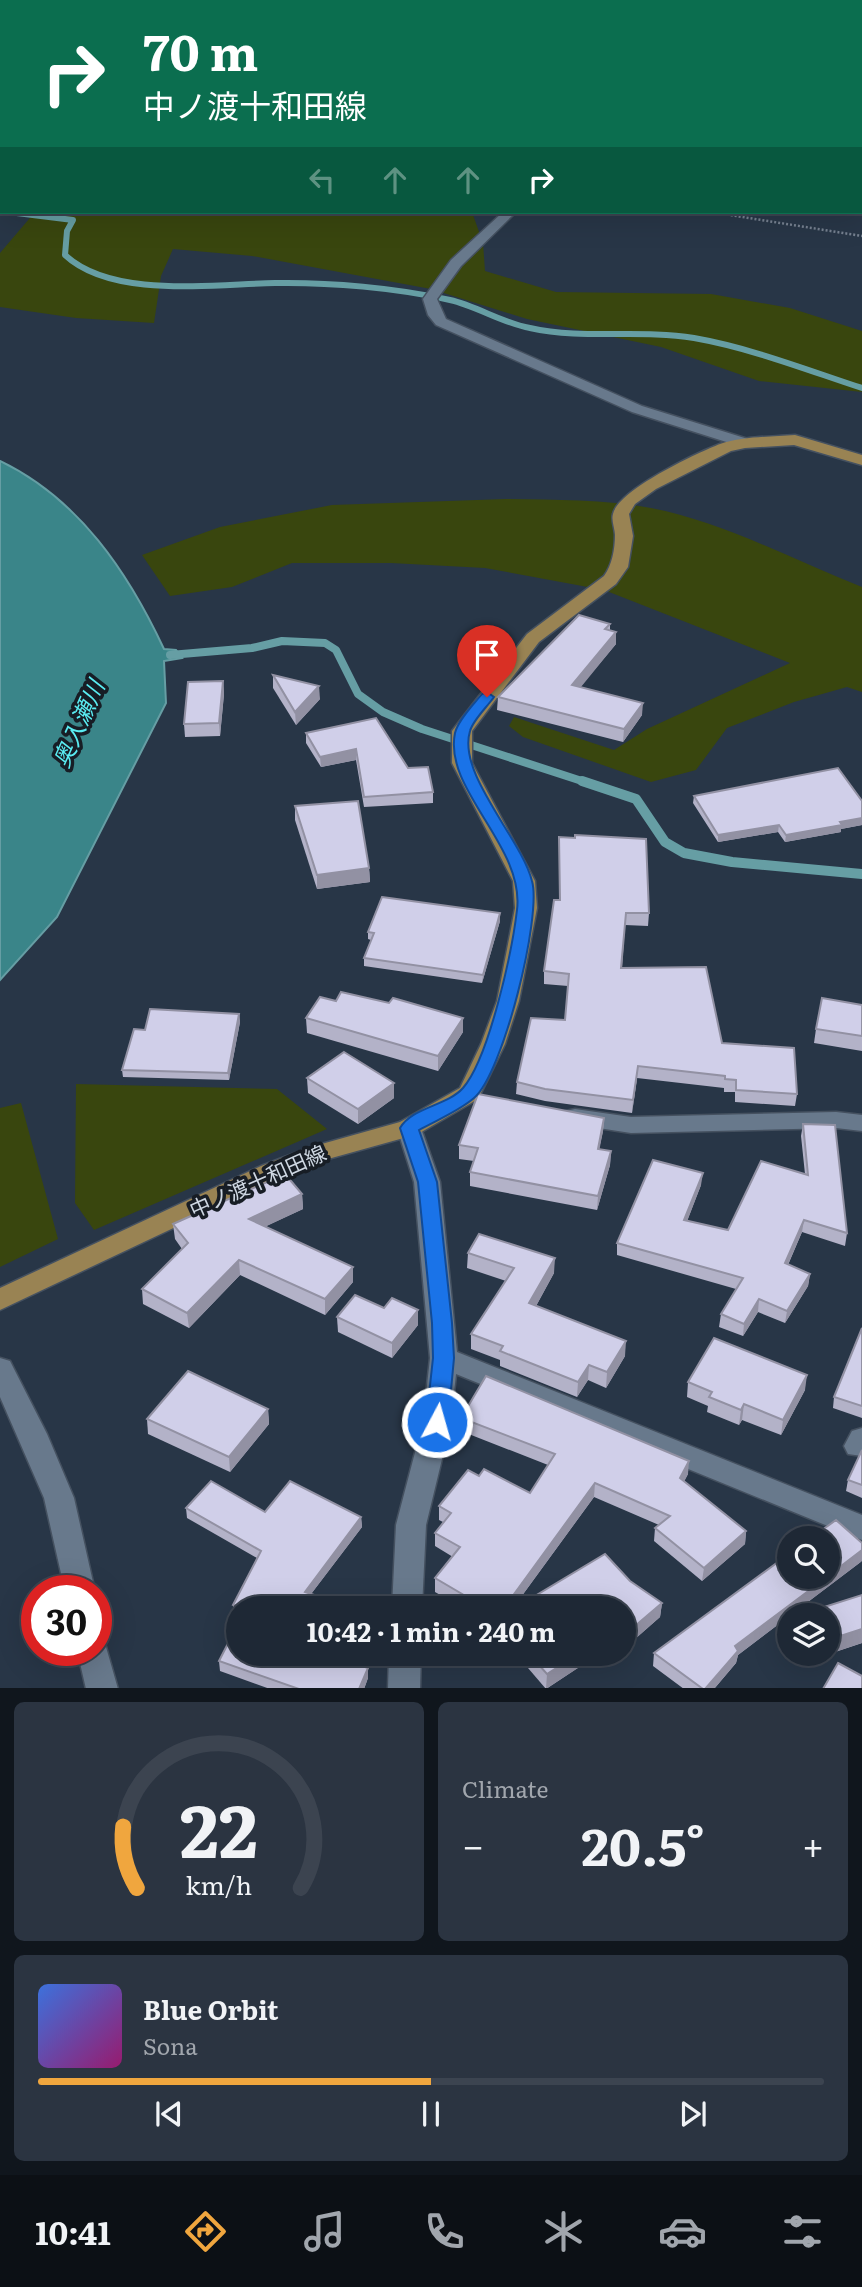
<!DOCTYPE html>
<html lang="en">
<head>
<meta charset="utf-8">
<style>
  body { margin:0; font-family:Literata,"Noto Sans JP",serif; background:#2b3441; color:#f1f3f6; height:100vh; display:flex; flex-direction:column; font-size:26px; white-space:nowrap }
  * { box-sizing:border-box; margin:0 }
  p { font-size:23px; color:#a1a6ad }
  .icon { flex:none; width:38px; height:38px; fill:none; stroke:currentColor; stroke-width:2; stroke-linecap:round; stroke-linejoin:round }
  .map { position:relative; height:1688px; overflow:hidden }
  .details { display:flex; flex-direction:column; gap:14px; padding:14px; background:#10161d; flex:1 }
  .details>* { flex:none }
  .banner { position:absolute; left:0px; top:0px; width:863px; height:214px; box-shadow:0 7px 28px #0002,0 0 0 2px #3c4450; background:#0b6e4f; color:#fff; overflow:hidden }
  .tools { position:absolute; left:777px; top:1526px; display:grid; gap:14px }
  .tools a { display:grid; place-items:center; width:63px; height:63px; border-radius:50%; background:#1e2835; box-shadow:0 7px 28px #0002,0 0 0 2px #3c4450; font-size:35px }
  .speed { position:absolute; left:21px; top:1575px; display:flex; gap:14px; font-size:35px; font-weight:700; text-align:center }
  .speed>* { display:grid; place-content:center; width:91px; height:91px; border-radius:50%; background:#1e2835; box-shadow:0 7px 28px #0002,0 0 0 2px #3c4450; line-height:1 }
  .speed .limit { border:10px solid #d22; background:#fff; color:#111 }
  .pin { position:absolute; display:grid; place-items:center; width:60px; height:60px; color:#fff; margin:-72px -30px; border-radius:50% 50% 50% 0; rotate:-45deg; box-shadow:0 0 7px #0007 }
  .pin .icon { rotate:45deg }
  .me { position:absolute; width:77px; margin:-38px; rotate:6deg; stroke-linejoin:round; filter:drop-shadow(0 0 5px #0008) }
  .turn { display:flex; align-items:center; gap:24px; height:147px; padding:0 28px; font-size:32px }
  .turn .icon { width:91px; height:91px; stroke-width:2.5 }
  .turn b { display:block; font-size:49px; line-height:60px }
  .lanes { display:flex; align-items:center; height:66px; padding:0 28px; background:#0003; justify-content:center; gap:35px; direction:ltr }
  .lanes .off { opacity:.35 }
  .big { font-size:52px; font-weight:700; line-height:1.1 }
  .details .card { flex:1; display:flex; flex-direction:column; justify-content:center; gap:10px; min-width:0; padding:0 24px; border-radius:10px; background:#2b3441 }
  .details .dial { align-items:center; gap:0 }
  .dial svg { height:182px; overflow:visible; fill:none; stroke:#3c4450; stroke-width:7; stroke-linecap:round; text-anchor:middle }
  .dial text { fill:#f1f3f6; stroke:none }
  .song { display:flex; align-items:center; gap:21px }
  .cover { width:84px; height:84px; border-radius:10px; background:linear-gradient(135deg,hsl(220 70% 55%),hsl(320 70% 35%)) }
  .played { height:7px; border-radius:4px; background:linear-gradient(90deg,#f0a63e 50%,#3c4450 50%) }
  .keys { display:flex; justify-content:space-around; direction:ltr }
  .heat { display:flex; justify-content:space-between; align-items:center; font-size:38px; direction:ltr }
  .details .tiles { flex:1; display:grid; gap:14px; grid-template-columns:1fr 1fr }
  .card:last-child { grid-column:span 2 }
  .trip { position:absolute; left:226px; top:1596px; width:410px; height:70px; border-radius:35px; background:#1e2835; box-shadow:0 7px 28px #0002,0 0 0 2px #3c4450; font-weight:700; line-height:70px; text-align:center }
  .tab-bar { display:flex; height:112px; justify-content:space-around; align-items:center; background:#0c1015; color:#a1a6ad }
  .tab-bar .icon { width:49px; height:49px }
  .tab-bar .selected { color:#f0a63e }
  .tab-bar b { font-size:32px; color:#f1f3f6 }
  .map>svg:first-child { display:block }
  .green { fill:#39460e }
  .water { fill:#3a8589; stroke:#669ea4; stroke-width:2 }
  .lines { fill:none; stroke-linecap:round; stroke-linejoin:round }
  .stream-far2 { stroke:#669ea4; stroke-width:6 }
  .stream-far1 { stroke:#669ea4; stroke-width:8 }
  .stream { stroke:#669ea4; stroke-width:10 }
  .minor-casing { stroke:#455160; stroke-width:3 }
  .major-casing { stroke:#455160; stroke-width:3 }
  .path { stroke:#768190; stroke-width:2.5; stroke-dasharray:2 2; stroke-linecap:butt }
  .minor { fill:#68798c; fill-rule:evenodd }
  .major { fill:#998353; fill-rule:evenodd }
  .wall { fill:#b3b2c8 }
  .shaded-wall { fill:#9291a3 }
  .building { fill:#d0cfe9; stroke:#9291a3; stroke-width:2 }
  .route { fill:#1a73e8; stroke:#114b97; stroke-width:2 }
  .labels { text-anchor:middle; stroke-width:7; stroke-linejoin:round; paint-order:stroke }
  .street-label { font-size:21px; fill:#ced7e2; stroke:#171d25 }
  .water-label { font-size:23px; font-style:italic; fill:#5aecf2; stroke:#171d25 }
</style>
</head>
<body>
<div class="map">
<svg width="862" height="1689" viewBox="0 0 862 1689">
  <rect width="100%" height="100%" fill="#283647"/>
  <g class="green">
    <path d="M35,212H472L483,243L485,271L556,292L711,294L790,308L862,331V392L759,381L661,347L527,319L431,289L252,256L173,249L161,276L154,323L76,318L0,307V253Z"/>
    <path d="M506,499C554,500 603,499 651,508C724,522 793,560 862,587V692L847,687L794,702L727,728L696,770L651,782L523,737L509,726L514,717L614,750L647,729L790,663L604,590L485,568L391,563H292L232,587L170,596L142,555L220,527L332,505Z"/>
    <path d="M76,1084L277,1089L327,1129L94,1230L75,1203Z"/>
    <path d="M21,1103L58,1239L0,1267V1108Z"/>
  </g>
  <path class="water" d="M0,461C79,499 128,572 164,649L176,650L182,658L164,661L166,703L57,917L0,980Z"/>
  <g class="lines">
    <path class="stream-far2" d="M0,211L73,220L67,231L65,255C112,299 214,284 275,283C329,282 397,288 450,300C477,306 502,323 530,328C583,340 640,329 694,338C751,348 807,370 862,388"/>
    <path class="stream-far1" d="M170,655L252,648L282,641L325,643L336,650L358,694L383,712L422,729L588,783"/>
    <path class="stream" d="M582,781L636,799L665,842L684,853L732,862L862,874"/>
    <defs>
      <g id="minor">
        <path d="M742,0H753L741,2Z"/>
        <path d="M503,212H516L461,266L437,299L446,319L642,406L751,440V446H739L632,412L436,325L428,315L423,299L451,260Z"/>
        <path d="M575,1109L631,1117L836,1112L862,1115V1131L836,1128L631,1133L566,1123L563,1117L566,1111Z"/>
        <path d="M409,1120L418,1122L421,1128L440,1182L457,1352L862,1515V1540L456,1374L451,1422L426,1525L422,1608H392L396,1525L423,1422L430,1358L414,1182L397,1128L400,1122Z"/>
        <path d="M0,1358L10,1361L14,1369L47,1434L74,1498L95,1591H65L44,1498L0,1397Z"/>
        <path d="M862,1428V1456L848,1454L844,1446L852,1431Z"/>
        <path d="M96,1638L104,1640L118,1689H86L77,1650H96Z"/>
        <path d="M389,1654H421L420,1689H388Z"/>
      </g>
      <path id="major" d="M795,435L862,455V465L794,445L745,448L731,451L656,489L635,504L629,514L633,536L628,567L616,584L539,642L472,731V763L535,881L537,908L519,1001L505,1044L478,1099L418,1134L328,1159L279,1178L0,1310V1288L261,1166L311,1147L400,1122L460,1088L481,1044L497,1001L515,908L513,881L452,763V731L527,634L604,576C612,565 615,549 615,535C615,529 611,520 613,514C618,490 697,453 720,444C744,436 770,437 795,435Z"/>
    </defs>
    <use href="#minor" class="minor-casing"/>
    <use href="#major" class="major-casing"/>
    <g class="path">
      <path d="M105,0L160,2"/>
      <path d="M711,212L862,236"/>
    </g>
    <use href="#minor" class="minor"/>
    <use href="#major" class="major"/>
  </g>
  <g class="wall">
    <path d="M610,624V630L616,644L580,687L642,715L623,742L497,710L498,697Z"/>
    <path d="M273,675L320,699L296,725L273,688Z"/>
    <path d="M223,681L224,694L220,736L185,737L184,724Z"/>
    <path d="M306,733L408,768L433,792V803L364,807L356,760L321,767L306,743Z"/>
    <path d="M694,796L862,801V825L841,829V832L785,842L778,832L718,842L693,803Z"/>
    <path d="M295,806L369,868L370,882L317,889L295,820Z"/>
    <path d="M559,837L649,913L648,926L625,925L622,968L722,1043L797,1094L795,1106L735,1102V1092H724V1088L637,1078L632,1113L545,1101L516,1094L517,1082L565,1020L568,986L544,984V971L560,900Z"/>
    <path d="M500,921L482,983L364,966V958L371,940L368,939V932Z"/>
    <path d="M389,1003L463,1018V1032L438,1071L307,1033L306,1018Z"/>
    <path d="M862,1005V1051L814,1043L816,1029Z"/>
    <path d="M239,1014L240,1022L229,1080L123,1077L122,1070L145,1030Z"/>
    <path d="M307,1078L394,1083V1098L358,1124L308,1093Z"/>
    <path d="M604,1118L603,1131L599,1149L611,1151L610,1165L597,1210L470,1186V1172L474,1161L459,1159V1145Z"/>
    <path d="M803,1124L847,1233L845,1246L802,1232L788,1265L810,1274L808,1286L785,1323L758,1312L743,1336L719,1327L721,1314L736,1289L617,1255V1243L701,1185L687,1221L728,1230L805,1174L801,1136Z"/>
    <path d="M302,1194L303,1209L266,1226L353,1282L325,1315L240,1275L189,1328L143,1304L142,1289L182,1249L175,1239L173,1224Z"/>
    <path d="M468,1253L554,1273L536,1306L625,1356L606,1388L588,1380L577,1397L500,1366V1360L471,1349V1334L506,1281L467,1268Z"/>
    <path d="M337,1317L418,1325L392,1358L338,1332Z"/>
    <path d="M862,1328V1418L833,1408L834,1397Z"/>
    <path d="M688,1382L805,1390L781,1435L742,1420L739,1425L707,1412L708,1406L687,1397Z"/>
    <path d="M268,1409L269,1424L230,1472L148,1434L147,1419Z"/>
    <path d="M461,1418L688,1474L684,1481L746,1531L745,1544L702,1581L654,1541L655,1528L659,1525L594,1497L513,1608H463L435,1592V1578L453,1557L435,1546V1533L443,1522L439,1520V1506L479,1476L530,1493L548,1465L461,1431Z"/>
    <path d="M862,1450V1498L846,1491L848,1480Z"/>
    <path d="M186,1508L361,1517L362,1527L311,1594L354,1608H238V1616L234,1615L233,1605L257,1558L187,1518Z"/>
    <path d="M862,1561L738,1655L736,1663L714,1689H684L653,1666L654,1653Z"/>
    <path d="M630,1581L662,1603L660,1617L627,1646L623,1644V1608Z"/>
    <path d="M862,1595V1643L802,1663L797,1654H828Z"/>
    <path d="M789,1618V1639L786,1634Z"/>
    <path d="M359,1654L354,1663L368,1678L364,1689H270L220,1671L219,1661Z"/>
    <path d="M516,1654H599L546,1689Z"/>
  </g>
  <g class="shaded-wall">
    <path d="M616,632V644L572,698V685Z"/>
    <path d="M223,681L224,694L220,736L219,723Z"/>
    <path d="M319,686L320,699L296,725L295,712Z"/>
    <path d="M643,703L642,715L623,742L624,729Z"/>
    <path d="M356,749V760L321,767L320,757Z"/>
    <path d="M862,818V825L841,829V832L785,842L786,835L840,822Z"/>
    <path d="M779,825L778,832L718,842V835Z"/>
    <path d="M369,868L370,882L317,889V875Z"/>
    <path d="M500,913V921L482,983L483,975Z"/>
    <path d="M239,1014L240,1022L229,1080L228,1073Z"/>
    <path d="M463,1018V1032L438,1071V1056Z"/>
    <path d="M638,1066L637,1078L632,1113L633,1100Z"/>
    <path d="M394,1083V1098L358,1124V1109Z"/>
    <path d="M604,1118L603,1131L597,1162L598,1149Z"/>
    <path d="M611,1151L610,1165L597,1210L598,1196Z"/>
    <path d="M703,1173L701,1185L683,1232L684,1220Z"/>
    <path d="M302,1194L303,1209L250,1234L249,1219Z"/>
    <path d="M804,1220L802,1232L783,1276L785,1263Z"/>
    <path d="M555,1258L554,1273L529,1319V1303Z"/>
    <path d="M239,1260L240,1275L189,1328L187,1313Z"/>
    <path d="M353,1267V1282L325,1315V1299Z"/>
    <path d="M810,1274L808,1286L785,1323L787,1311Z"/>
    <path d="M759,1299L758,1312L743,1336L744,1324Z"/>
    <path d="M418,1310V1325L392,1358V1343Z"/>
    <path d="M626,1341L625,1356L606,1388L607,1372Z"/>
    <path d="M589,1365L588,1380L577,1397L578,1382Z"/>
    <path d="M807,1375L805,1390L781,1435L783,1420Z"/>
    <path d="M744,1404L742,1420L739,1425L741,1410Z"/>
    <path d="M268,1409L269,1424L230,1472L229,1457Z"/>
    <path d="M689,1461L688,1474L679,1492L680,1478Z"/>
    <path d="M595,1483L594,1497L513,1608H504Z"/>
    <path d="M361,1517L362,1527L305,1602V1592Z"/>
    <path d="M746,1531L745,1544L702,1581L704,1568Z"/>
    <path d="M862,1550V1561L738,1655L736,1663L714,1689H705L735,1646Z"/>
    <path d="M662,1603L660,1617L627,1646L628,1632Z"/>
    <path d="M862,1629V1643L802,1663L804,1654H828V1640Z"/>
    <path d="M354,1654H359L350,1672V1662Z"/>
    <path d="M578,1654H599L546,1689L547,1674Z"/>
    <path d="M368,1668V1678L364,1689H359Z"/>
  </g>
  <g class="building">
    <path d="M579,615L610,624L605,629L616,632L572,685L643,703L624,729L498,697Z"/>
    <path d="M273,675L319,686L295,712Z"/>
    <path d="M223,681L219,723L184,724L188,682Z"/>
    <path d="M376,718L408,768L428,767L433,792L364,797L356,749L320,757L306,733Z"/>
    <path d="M838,768L862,801V818L840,822L842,825L786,835L779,825L718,835L694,796Z"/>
    <path d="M358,801L369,868L317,875L295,806Z"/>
    <path d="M575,835L646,839L649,913H626L621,968L706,967L722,1043L794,1048L797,1094L736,1090V1080L725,1079V1076L638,1066L633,1100L545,1089L517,1082L531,1018L565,1020L569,974L544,971L554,900H560L559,837L575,838Z"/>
    <path d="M382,897L500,913L483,975L364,958L374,933L368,932Z"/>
    <path d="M341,992L389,1003L393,998L463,1018L438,1056L306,1018L320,997L336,1001Z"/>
    <path d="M822,998L862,1005V1036L816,1029Z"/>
    <path d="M150,1009L239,1014L228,1073L122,1070L134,1029L145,1030Z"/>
    <path d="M344,1052L394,1083L358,1109L307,1078Z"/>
    <path d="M478,1094L604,1118L598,1149L611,1151L598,1196L470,1172L478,1148L459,1145Z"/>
    <path d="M803,1124L835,1125L847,1233L804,1220L785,1263L810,1274L787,1311L759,1299L744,1324L721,1314L743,1278L617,1243L653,1160L703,1173L684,1220L728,1230L761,1161L808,1175Z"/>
    <path d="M285,1174L302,1194L249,1219L353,1267L325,1299L239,1260L187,1313L142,1289L188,1243L173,1224Z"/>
    <path d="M479,1234L555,1258L529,1303L626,1341L607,1372L589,1365L578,1382L500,1351L503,1346L471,1334L514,1268L468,1253Z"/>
    <path d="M355,1295L384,1308L392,1298L418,1310L392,1343L337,1317Z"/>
    <path d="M862,1328V1406L834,1397Z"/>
    <path d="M714,1338L807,1375L783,1420L744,1404L741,1410L709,1397L712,1392L688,1382Z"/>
    <path d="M188,1371L268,1409L229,1457L147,1419Z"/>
    <path d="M486,1376L689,1461L680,1478L746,1531L704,1568L655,1528L670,1516L595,1483L504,1608H486L435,1578L460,1547L435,1533L451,1513L439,1506L468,1470L479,1476L484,1469L530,1493L555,1454L461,1418Z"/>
    <path d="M862,1450V1485L848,1480Z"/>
    <path d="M211,1481L265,1512L290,1481L361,1517L305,1592L354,1608H243L233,1605L261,1551L186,1508Z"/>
    <path d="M836,1520L862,1543V1550L828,1576V1538H811Z"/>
    <path d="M605,1554L630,1581L662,1603L628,1632L623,1628V1608H515Z"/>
    <path d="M789,1554V1577H827L735,1646L738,1651L705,1689H703L654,1653Z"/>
    <path d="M862,1595V1629L828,1640V1615H799Z"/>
    <path d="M238,1624V1654H354L350,1662L368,1668L359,1689H299L219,1661Z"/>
    <path d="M529,1654H578L547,1674Z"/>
    <path d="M838,1663L862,1676V1689H823Z"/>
  </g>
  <path class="route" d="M487,692L494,697C487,707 473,720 470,731C457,774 521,838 532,881C542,916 503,1074 474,1098C459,1111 437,1120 419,1130L437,1182L452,1323L454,1358L448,1422L445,1428L437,1430L430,1428L426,1422L433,1358L432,1323L418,1182L400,1128C412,1107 447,1106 463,1088C489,1058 512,952 517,910C525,846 443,790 455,733C458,720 474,704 482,694Z"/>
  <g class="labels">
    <g class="street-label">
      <text transform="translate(258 1182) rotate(-24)" y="7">中ノ渡十和田線</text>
    </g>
    <g class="water-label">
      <text transform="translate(79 724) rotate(-66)" y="8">奥入瀬川</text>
    </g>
  </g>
</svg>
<div class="tools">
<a><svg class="icon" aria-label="search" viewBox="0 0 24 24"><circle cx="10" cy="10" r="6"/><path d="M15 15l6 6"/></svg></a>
<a><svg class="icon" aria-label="layers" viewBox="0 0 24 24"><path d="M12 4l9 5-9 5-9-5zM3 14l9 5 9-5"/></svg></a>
</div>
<div class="speed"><div class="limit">30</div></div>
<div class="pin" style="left:487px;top:697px;background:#d93025"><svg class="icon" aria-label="arrive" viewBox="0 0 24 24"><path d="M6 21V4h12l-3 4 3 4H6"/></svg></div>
<svg class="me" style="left:437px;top:1422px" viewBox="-20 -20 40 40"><circle r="17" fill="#1a73e8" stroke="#fff" stroke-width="3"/><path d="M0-11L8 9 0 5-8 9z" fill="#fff"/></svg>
<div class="trip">10:42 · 1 min · 240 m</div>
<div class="banner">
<div class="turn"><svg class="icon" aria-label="right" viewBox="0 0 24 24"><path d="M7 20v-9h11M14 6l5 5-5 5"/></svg><div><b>70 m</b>中ノ渡十和田線</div></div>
<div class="lanes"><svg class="icon off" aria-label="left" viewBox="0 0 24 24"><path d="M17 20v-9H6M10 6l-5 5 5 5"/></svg><svg class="icon off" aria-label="ahead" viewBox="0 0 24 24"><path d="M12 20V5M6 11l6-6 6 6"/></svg><svg class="icon off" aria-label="ahead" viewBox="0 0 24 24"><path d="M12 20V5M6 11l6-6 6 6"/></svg><svg class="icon" aria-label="right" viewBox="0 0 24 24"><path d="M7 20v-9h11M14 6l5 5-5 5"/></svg></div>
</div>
</div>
<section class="details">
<div class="tiles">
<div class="card dial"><svg viewBox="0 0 100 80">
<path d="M14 69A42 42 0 1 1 86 69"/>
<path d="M14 69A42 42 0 0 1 8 42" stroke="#f0a63e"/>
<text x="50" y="56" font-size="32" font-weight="700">22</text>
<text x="50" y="72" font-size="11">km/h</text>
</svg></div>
<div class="card"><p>Climate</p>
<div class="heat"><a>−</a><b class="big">20.5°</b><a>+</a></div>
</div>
<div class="card">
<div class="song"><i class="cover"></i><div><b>Blue Orbit</b><p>Sona</p></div></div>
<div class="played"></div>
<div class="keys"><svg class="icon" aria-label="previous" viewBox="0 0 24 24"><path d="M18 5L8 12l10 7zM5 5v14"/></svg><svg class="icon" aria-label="pause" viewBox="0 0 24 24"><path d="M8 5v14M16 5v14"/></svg><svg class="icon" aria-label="next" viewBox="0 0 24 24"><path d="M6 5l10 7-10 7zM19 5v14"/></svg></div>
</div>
</div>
</section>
<nav class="tab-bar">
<b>10:41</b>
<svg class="icon selected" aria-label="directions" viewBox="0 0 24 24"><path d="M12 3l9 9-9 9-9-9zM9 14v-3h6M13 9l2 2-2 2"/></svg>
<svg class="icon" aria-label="music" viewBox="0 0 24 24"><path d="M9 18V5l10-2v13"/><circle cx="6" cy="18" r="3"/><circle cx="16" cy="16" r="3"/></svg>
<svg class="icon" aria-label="phone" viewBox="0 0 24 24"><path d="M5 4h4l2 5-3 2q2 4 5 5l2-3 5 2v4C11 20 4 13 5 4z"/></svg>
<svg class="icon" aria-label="climate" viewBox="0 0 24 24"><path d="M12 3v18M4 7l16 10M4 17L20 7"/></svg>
<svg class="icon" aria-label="car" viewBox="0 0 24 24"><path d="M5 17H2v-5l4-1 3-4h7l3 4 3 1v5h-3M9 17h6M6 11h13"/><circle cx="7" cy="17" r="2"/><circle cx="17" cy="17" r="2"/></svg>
<svg class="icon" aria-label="filters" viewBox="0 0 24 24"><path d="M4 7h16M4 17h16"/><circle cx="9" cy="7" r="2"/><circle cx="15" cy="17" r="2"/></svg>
</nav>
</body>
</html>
